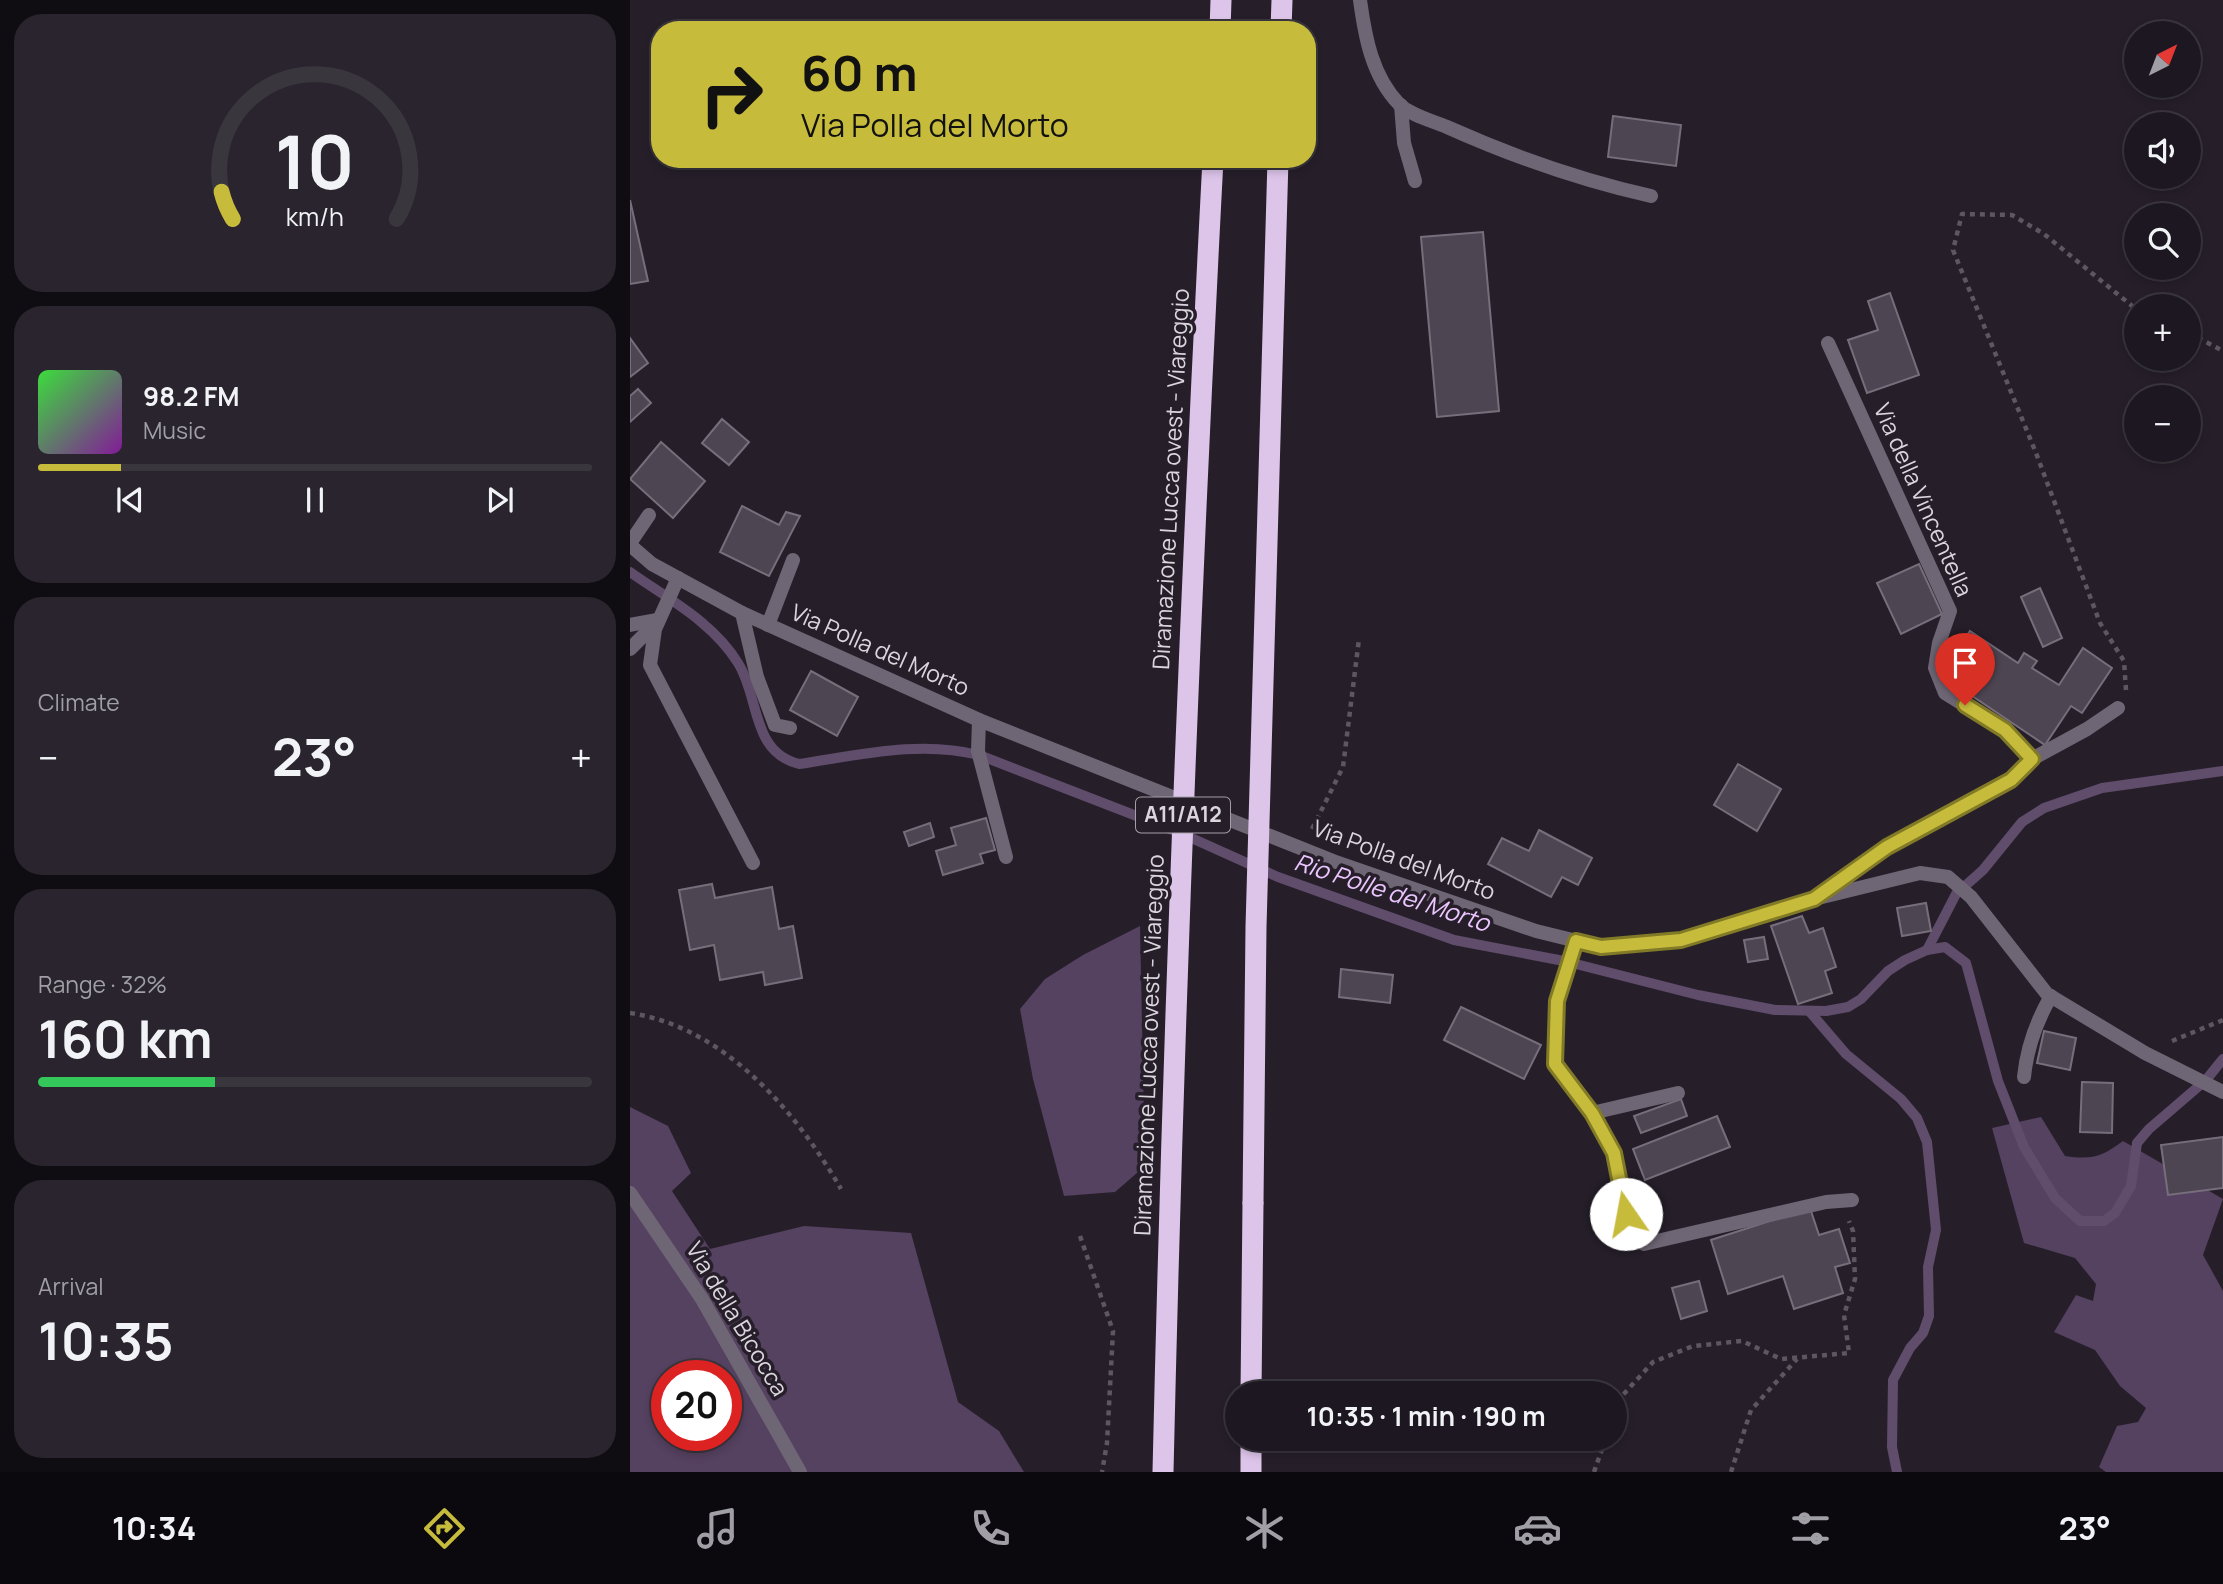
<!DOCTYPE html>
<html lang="en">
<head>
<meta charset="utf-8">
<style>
  body { margin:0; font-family:Manrope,sans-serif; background:#29242d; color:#f1f3f6; height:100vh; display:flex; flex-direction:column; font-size:26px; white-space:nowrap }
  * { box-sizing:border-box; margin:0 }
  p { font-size:23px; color:#a09fa5 }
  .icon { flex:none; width:38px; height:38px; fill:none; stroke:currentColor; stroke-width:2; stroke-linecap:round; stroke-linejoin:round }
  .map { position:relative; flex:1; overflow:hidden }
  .side { display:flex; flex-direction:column; gap:14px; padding:14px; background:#0f0d12; width:630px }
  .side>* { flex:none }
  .hud { position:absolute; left:21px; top:21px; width:665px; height:147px; border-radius:28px; box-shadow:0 4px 10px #0003,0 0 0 2px #3a363e; background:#c7bb3b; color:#111; overflow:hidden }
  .needle { width:46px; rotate:42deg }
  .tools { position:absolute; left:1494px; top:21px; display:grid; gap:14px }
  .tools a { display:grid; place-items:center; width:77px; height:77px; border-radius:50%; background:#1c1720; box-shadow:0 4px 10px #0003,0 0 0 2px #3a363e; font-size:35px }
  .speed { position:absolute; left:21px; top:1360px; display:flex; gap:14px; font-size:35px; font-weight:700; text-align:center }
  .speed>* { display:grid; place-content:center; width:91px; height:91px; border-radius:50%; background:#1c1720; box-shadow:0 4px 10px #0003,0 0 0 2px #3a363e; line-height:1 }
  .speed .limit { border:10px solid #d22; background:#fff; color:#111 }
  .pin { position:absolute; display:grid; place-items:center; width:60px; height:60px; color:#fff; margin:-72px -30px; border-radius:50% 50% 50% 0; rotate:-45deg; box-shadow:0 0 7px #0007 }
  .pin .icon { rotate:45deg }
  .me { position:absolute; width:77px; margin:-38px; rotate:348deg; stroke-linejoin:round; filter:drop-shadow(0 0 5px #0008) }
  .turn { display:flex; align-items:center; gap:24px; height:147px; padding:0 35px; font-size:32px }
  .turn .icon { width:91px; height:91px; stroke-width:2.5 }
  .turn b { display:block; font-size:49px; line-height:60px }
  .big { font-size:52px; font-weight:700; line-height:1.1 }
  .side .tile { flex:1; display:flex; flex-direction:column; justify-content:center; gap:10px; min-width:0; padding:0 24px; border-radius:28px; background:#29242d }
  .side .dial { align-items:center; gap:0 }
  .dial svg { height:182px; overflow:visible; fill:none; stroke:#3a363e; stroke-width:7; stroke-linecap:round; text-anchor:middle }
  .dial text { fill:#f1f3f6; stroke:none }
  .song { display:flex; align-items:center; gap:21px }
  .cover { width:84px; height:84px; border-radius:10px; background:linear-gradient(135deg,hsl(120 70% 55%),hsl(290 70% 35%)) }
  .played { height:7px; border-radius:4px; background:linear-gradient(90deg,#c7bb3b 15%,#3a363e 15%) }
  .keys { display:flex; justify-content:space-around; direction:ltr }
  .heat { display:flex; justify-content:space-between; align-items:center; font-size:38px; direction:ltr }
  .charge { height:10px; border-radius:5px; background:linear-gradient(90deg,#34c759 32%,#3a363e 0) }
  .trip { position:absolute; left:595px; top:1381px; width:402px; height:70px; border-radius:35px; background:#1c1720; box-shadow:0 4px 10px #0003,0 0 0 2px #3a363e; font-weight:700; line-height:70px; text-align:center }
  .tabs { display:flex; height:112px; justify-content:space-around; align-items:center; background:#0b090d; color:#a09fa5 }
  .tabs .icon { width:49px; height:49px }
  .tabs .selected { color:#c7bb3b }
  .tabs b { font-size:32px; color:#f1f3f6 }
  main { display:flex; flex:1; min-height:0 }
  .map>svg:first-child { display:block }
  .forest { fill:#554160; fill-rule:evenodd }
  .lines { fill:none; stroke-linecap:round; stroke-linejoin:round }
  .stream { stroke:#604c6b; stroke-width:10 }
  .building { fill:#4d4551; stroke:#776e7c; stroke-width:2 }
  .path { stroke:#5d5761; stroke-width:4.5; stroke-dasharray:5 5; stroke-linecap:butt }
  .lane { stroke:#6f6675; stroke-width:14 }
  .street { stroke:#6f6675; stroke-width:14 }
  .highway { stroke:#ddc5ea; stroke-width:21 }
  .highway-bridge { stroke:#ddc5ea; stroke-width:21 }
  .route-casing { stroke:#817a26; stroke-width:18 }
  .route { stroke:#c7bb3b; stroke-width:12 }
  .labels { text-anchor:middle; stroke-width:7; stroke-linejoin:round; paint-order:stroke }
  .shield { fill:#261f2a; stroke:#a59fa8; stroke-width:2 }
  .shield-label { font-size:21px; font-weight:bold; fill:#dbd6de }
  .street-label { font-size:23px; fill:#dbd6de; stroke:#261f2a }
  .water-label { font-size:24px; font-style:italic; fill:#ebc6fe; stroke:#261f2a }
</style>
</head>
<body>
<main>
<section class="side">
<div class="tile dial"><svg viewBox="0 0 100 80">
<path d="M14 69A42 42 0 1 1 86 69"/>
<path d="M14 69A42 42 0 0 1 9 57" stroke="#c7bb3b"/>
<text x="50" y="56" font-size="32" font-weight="700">10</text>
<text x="50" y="72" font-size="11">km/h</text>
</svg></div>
<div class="tile">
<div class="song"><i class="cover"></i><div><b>98.2 FM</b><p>Music</p></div></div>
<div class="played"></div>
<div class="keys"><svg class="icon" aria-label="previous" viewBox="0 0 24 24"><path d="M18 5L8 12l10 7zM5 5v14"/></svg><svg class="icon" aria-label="pause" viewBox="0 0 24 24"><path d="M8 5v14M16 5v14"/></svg><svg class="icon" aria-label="next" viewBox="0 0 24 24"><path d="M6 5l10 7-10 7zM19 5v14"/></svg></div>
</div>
<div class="tile"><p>Climate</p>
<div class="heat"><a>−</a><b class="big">23°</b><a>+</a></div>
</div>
<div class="tile"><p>Range · 32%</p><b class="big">160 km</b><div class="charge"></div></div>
<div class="tile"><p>Arrival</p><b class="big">10:35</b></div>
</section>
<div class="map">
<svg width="1593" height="1472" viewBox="0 0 1593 1472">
  <rect width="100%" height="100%" fill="#261f2a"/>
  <g class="forest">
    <path d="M510,926L515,1166L485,1192L434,1196L403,1079L390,1009L415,979L453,955Z"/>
    <path d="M0,1107L38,1126L61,1173L42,1191L80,1249L174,1226L281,1233L328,1402L369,1431L394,1472H0ZM37,1376H96V1435H37Z"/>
    <path d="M1411,1117L1435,1156C1461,1160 1472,1157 1493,1141L1593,1199L1573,1255L1593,1291V1472H1476L1469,1467L1487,1426L1508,1422L1516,1408L1490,1386L1465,1350L1424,1332L1446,1295L1463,1301L1466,1284L1445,1258L1394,1243L1362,1128Z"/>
  </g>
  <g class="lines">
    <g class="stream">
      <path d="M0,572C38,599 83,622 108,663C130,698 121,752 169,764C230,755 289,740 349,755L548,832L648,877L824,940L934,961L1068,995L1145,1010L1196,1011L1218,1007L1231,999L1258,971L1275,960L1297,950L1315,947L1336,963L1368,1081L1394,1147L1425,1198L1450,1221H1474L1485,1213L1501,1186L1507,1143L1519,1129L1576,1080L1593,1059"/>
      <path d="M1297,950L1326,894L1353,870L1392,822L1414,808L1472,788L1593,771"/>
      <path d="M1180,1012L1216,1054L1271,1099L1287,1118L1297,1142L1306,1230L1298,1267L1299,1316L1293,1333L1280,1348L1263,1380L1262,1447L1267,1472"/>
    </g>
  </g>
  <g class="building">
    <path d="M983,116L1051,125L1046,166L978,157Z"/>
    <path d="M0,200L18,281L0,284Z"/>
    <path d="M853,232L869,411L807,417L791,237Z"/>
    <path d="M1260,293L1289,375L1237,393L1218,340L1248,330L1238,301Z"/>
    <path d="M0,338L18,363L0,377Z"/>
    <path d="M8,389L21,403L0,422V396Z"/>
    <path d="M92,419L119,442L99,465L72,443Z"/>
    <path d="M31,442L75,481L43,518L0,479Z"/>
    <path d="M112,506L149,525L156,512L170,516L139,576L90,552Z"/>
    <path d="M1289,564L1312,614L1271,634L1247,583Z"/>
    <path d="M1410,588L1432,638L1413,647L1391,597Z"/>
    <path d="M1340,631L1388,663L1394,653L1407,661L1402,668L1429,685L1453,648L1482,668L1452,713L1441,706L1415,745L1311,675Z"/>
    <path d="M181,671L228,697L207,736L160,710Z"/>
    <path d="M1108,764L1151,789L1127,831L1084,805Z"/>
    <path d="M356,818L365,850L350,854L353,863L313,875L306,851L326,845L321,828Z"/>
    <path d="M300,823L304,837L279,846L274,832Z"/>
    <path d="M909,830L962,858L948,885L932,877L921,897L858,864L872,838L899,851Z"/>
    <path d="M82,884L85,898L142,887L149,929L163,926L172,978L135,985L133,972L90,980L84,945L60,950L49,890Z"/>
    <path d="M1296,903L1301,931L1272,936L1267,908Z"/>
    <path d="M1172,916L1179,933L1193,928L1206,967L1195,971L1202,993L1168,1004L1141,926Z"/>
    <path d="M1134,937L1138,959L1118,962L1114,940Z"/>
    <path d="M711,969L763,975L760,1003L709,997Z"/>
    <path d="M831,1007L911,1045L894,1079L814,1040Z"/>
    <path d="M1414,1031L1446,1038L1440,1070L1407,1063Z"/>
    <path d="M1452,1082L1483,1083L1482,1133L1450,1132Z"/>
    <path d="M1051,1099L1057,1116L1011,1133L1004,1116Z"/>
    <path d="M1087,1116L1100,1147L1015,1180L1003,1149Z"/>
    <path d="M1593,1137V1188L1538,1195L1531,1145Z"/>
    <path d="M1180,1208L1189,1235L1209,1229L1220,1263L1205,1267L1213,1293L1164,1309L1153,1276L1098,1294L1081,1240Z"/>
    <path d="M1069,1281L1077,1311L1051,1319L1042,1288Z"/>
  </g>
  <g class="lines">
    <g class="path">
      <path d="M1559,333L1593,351"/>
      <path d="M1496,690L1494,661L1470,623L1406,453L1323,250L1332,214L1382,215L1414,234L1507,310"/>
      <path d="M682,829L713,767L729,639"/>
      <path d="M0,1013C94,1027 166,1111 211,1189"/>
      <path d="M1542,1041L1593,1020"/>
      <path d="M450,1236L483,1331L477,1443L472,1472"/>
      <path d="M985,1412L991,1397L1023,1362L1063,1346L1112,1341L1151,1359L1219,1353L1214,1315L1225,1279L1223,1231L1219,1221"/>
      <path d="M964,1472L976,1438"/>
      <path d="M1101,1472L1121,1410L1167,1359"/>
    </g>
    <g class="lane">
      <path d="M730,0C735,37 742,76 769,104C780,115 803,121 817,127C884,157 950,180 1021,196"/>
      <path d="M771,105L774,143L785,181"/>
      <path d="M0,543L19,515"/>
      <path d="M48,578L25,629L20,665L123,863"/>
      <path d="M112,613L127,677L145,725L160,728"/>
      <path d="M0,625L26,620"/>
      <path d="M138,625L163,560"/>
      <path d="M0,649L28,621"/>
      <path d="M349,720L348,751L376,857"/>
      <path d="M946,941L927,1001L925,1064L962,1113L984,1153L1000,1230L1014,1244L1196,1202L1222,1200"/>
      <path d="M1394,1077C1397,1047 1406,1022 1421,996"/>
      <path d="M962,1113L1048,1093"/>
    </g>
    <g class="street">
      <path d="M1198,343L1320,611L1309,643L1305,668L1315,693L1375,730L1402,759"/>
      <path d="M0,545L22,564L112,613L349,720L703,861L906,931L971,947L1051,940L1184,899L1290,873L1318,877L1341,897L1417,994L1515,1053L1593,1092"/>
      <path d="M1190,894L1257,847L1381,780L1402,759L1457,729L1488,708"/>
      <path d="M0,1193L72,1299L170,1472"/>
    </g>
    <g class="highway">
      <path d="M590,30L591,0"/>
      <path d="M651,30L652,0"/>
      <path d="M621,1393L623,1203"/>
      <path d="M621,1472V1438"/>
    </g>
    <g class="highway-bridge">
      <path d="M623,1203L626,927L648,159"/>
      <path d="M533,1472C543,1034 560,597 583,159"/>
    </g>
  </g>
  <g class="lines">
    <defs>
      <path id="route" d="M996,1214L984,1153L962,1113L925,1064L927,1001L946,941L971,947L1051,940L1184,899L1257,847L1381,780L1402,759L1375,730L1335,705"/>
    </defs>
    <use href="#route" class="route-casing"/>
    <use href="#route" class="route"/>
  </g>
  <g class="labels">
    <rect class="shield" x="506" y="797.5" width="94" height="35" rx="5"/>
    <g class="shield-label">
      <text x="553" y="822">A11/A12</text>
    </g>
    <g class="street-label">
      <text transform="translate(541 479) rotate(-87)" y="8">Diramazione Lucca ovest - Viareggio</text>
      <text transform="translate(1293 500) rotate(66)" y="8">Via della Vincentella</text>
      <text transform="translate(250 650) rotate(24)" y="8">Via Polla del Morto</text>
      <text transform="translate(774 860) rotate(20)" y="8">Via Polla del Morto</text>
      <text transform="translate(519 1045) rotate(-88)" y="8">Diramazione Lucca ovest - Viareggio</text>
      <text transform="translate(107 1319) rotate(59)" y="8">Via della Bicocca</text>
    </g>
    <g class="water-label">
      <text transform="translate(762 893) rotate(18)" y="8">Rio Polle del Morto</text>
    </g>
  </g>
</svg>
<div class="tools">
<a><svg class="needle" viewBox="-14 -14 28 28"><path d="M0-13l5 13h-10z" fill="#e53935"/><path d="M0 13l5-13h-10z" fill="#a09fa5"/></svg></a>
<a><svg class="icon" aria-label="sound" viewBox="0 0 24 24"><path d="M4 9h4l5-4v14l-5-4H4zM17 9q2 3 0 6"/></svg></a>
<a><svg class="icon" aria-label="search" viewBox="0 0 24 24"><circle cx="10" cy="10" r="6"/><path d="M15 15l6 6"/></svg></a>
<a>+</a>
<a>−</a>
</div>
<div class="speed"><div class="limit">20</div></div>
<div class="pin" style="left:1335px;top:705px;background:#d93025"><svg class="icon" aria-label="arrive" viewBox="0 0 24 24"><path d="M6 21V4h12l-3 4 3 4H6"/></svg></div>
<svg class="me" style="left:996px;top:1214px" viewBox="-20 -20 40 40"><circle r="19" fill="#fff"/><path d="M0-13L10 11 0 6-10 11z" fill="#c7bb3b"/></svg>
<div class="trip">10:35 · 1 min · 190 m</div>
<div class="hud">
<div class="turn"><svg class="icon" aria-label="right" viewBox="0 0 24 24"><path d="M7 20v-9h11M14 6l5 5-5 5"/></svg><div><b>60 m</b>Via Polla del Morto</div></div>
</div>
</div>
</main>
<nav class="tabs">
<b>10:34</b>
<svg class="icon selected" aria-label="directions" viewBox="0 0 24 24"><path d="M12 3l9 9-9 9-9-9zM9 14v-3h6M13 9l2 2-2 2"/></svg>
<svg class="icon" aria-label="music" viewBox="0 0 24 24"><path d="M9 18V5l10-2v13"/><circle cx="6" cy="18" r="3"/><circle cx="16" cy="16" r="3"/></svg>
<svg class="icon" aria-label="phone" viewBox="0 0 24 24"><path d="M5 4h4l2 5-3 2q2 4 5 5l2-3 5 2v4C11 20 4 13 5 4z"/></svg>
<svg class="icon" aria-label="climate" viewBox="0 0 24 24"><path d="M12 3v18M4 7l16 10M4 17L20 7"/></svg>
<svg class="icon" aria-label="car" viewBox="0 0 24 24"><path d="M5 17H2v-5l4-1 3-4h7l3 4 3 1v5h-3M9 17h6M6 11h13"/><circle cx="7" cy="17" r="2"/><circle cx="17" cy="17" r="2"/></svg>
<svg class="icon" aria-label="filters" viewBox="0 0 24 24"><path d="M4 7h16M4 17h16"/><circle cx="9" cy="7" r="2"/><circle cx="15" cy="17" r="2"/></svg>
<b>23°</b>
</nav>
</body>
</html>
